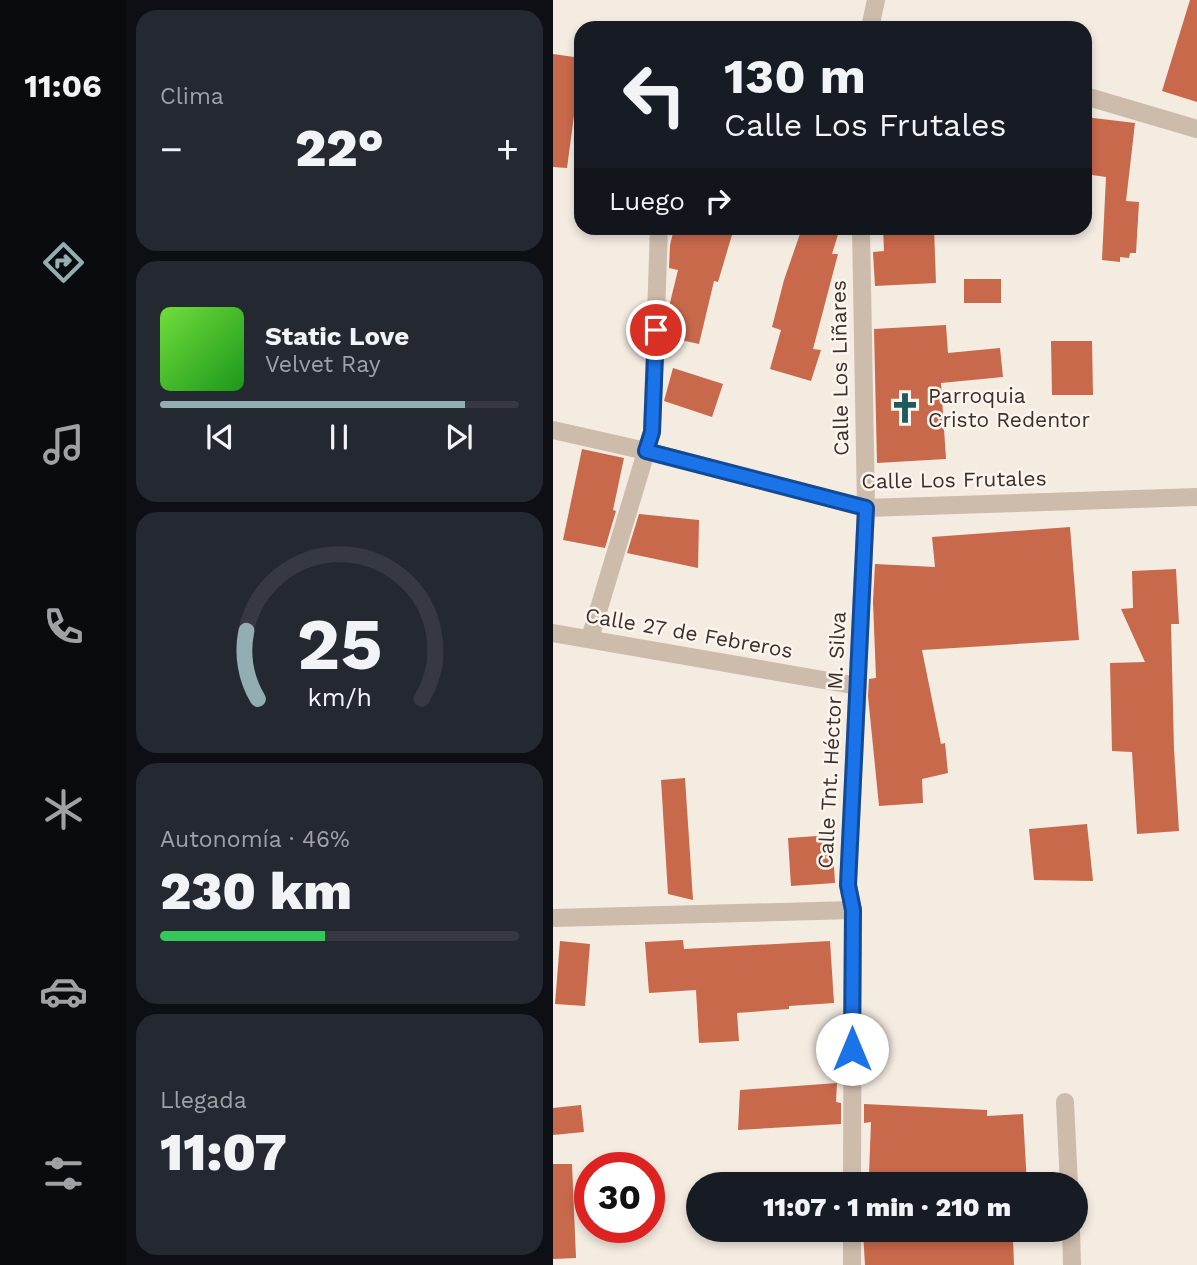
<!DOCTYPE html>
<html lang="es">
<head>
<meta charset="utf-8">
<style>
  body { margin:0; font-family:"Work Sans",sans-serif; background:#242831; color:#f1f3f6; height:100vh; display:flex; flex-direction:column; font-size:26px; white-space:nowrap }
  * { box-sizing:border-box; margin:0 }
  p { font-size:23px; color:#9ea1a6 }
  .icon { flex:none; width:38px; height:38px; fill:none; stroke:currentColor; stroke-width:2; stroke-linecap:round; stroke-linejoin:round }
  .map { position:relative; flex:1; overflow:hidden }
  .side { display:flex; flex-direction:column; gap:10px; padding:10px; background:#0d0f14; width:427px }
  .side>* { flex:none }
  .banner { position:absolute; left:21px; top:21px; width:518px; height:214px; border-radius:21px; box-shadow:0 4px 10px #0003; background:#171b24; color:#f1f3f6; overflow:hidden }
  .speed { position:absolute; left:21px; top:1152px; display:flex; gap:14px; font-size:35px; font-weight:700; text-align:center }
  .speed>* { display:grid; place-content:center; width:91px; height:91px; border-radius:50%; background:#171b24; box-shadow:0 4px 10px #0003; line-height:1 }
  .speed .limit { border:10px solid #d22; background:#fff; color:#111 }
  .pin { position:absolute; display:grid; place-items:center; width:60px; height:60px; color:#fff; margin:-30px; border:4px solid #fff; border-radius:50%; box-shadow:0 2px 7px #0007 }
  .me { position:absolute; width:77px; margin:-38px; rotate:0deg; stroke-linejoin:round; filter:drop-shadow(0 0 5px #0008) }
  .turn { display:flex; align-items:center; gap:24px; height:147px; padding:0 35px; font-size:32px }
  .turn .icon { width:91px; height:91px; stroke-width:2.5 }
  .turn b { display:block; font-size:49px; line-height:60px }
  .then { display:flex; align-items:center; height:66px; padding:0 35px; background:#0003; gap:14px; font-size:26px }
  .big { font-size:52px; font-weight:800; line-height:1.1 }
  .side .widget { flex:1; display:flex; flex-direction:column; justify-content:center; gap:10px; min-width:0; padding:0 24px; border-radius:21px; background:#242831 }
  .side .dial { align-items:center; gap:0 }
  .dial svg { height:182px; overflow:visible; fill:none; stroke:#363941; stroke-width:7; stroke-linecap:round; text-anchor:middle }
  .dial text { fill:#f1f3f6; stroke:none }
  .song { display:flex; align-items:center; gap:21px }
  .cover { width:84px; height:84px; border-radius:10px; background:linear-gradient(135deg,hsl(100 70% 55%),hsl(120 70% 35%)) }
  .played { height:7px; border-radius:4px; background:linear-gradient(90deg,#92aeb2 85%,#363941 85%) }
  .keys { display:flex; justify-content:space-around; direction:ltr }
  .heat { display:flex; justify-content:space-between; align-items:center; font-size:38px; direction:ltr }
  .charge { height:10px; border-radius:5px; background:linear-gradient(90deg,#34c759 46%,#363941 0) }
  .trip { position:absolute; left:133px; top:1172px; width:402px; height:70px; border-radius:35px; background:#171b24; box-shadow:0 4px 10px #0003; font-weight:800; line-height:70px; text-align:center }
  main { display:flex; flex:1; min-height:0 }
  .tabs { display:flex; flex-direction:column; width:126px; justify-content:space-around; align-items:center; background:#090b0e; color:#9ea1a6 }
  .tabs .icon { width:49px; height:49px }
  .tabs .current { color:#92aeb2 }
  .tabs b { font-size:32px; color:#f1f3f6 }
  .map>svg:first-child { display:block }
  .building { fill:#c8694b }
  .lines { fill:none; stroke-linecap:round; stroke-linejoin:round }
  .minor { stroke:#cdbbac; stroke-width:18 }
  .tertiary { stroke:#cdbbac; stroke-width:18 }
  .route-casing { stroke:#114b97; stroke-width:18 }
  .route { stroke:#1a73e8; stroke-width:12 }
  .labels { text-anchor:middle; stroke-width:5; stroke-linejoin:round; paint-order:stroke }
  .street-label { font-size:21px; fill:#3b302b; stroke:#fbf5ee }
  .poi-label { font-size:21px; fill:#3b302b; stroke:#fbf5ee; text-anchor:start }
</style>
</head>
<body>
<main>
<nav class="tabs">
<b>11:06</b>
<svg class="icon current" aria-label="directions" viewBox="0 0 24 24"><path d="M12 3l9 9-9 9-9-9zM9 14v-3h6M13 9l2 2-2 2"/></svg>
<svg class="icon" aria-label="music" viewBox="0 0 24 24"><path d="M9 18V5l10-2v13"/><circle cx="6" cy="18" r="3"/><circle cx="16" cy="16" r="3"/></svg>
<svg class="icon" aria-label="phone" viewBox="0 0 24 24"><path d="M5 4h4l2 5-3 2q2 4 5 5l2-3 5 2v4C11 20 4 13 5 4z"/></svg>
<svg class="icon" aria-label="climate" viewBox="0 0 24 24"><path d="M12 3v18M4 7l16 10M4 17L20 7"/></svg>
<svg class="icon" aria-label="car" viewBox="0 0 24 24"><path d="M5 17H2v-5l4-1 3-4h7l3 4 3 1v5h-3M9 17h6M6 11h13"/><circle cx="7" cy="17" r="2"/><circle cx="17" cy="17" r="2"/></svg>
<svg class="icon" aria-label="filters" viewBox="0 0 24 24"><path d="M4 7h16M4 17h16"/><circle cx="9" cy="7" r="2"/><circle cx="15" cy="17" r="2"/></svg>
</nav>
<section class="side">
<div class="widget"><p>Clima</p>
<div class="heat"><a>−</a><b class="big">22°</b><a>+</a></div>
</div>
<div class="widget">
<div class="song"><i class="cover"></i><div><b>Static Love</b><p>Velvet Ray</p></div></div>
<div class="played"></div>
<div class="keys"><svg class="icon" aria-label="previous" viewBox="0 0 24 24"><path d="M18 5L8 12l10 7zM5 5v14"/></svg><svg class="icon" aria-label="pause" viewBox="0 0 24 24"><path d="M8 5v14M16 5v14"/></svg><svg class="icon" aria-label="next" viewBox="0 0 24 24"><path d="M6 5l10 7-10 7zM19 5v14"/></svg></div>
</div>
<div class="widget dial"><svg viewBox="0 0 100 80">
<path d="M14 69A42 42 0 1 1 86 69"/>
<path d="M14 69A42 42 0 0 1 9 39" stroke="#92aeb2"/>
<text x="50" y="56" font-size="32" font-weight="700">25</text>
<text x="50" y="72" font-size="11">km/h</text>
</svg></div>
<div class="widget"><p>Autonomía · 46%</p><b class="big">230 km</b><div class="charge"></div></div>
<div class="widget"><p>Llegada</p><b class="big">11:07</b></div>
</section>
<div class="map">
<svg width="644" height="1265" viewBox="0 0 644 1265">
  <rect width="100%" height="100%" fill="#f4ebe1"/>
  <g class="building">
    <path d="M637,0H644V102L609,91Z"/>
    <path d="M0,54L28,58V94L24,93L14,168L0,167Z"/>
    <path d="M532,117L582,123L573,201L586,202L583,253H577L576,258L567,257V262L549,260L553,177L532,174Z"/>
    <path d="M126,228H181L165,282L161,281L146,344L114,337V315L125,270L116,268L117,245L120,233L124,235Z"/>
    <path d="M249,228H287L279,254H285L260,349L268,350L258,381L217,369L228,330L219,327L231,280Z"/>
    <path d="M330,228H381L383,283L322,286L320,252L331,251Z"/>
    <rect x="411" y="279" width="37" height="24"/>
    <path d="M393,325L395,353L447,348L450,377L388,383L393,459L324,463L321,329Z"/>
    <path d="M498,341H539L540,395H499Z"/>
    <path d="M120,368L170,384L159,417L111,401Z"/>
    <path d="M29,449L71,458L60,510L63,511L52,548L10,540Z"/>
    <path d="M86,514L146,520L145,568L74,553Z"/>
    <path d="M517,527L526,640L369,650L388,744L392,743L395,773L369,779L370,803L326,806L315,696L316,679L323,678L320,602L322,564L382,567L379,537Z"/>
    <path d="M623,569L626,624H618L621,749L626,831L584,834L579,752L559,751L557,663L592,662L568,609L580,608L579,571Z"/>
    <path d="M132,778L140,900L115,894L108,780Z"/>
    <path d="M534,824L540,881L481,880L476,829Z"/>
    <path d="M279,835L282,883L238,886L235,838Z"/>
    <path d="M130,940L131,949L277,941L281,1003L236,1006V1009L184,1013L186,1041L146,1043L143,990L96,993L92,942Z"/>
    <path d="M7,941L37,944L32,1006L2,1004Z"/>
    <path d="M284,1083L283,1102L288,1103V1124L185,1130L187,1090Z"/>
    <path d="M311,1104L434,1110V1116L470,1114L474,1185H424L423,1181L316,1174L318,1122L311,1123Z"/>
    <path d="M28,1105L31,1132L0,1135V1108Z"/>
    <path d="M0,1164H19L23,1258L0,1259Z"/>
    <path d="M357,1230H457V1238H460L461,1265H312L310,1232Z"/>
  </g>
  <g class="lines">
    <g class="minor">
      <path d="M317,28L323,0"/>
      <path d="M532,96L644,129"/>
      <path d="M0,633L305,686"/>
      <path d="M37,638L99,432L106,228"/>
      <path d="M0,918L300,910"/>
      <path d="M512,1102L516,1185"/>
      <path d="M299,1185L300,910L295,885L313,508L308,228"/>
      <path d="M518,1230L519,1265"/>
      <path d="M299,1265V1230"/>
    </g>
    <path class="tertiary" d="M0,430L93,451L313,508L644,497"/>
  </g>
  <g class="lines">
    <defs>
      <path id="route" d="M103,330L99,432L93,451L313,508L295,885L300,910L299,1049"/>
    </defs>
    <use href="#route" class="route-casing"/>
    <use href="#route" class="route"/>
  </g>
  <defs>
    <symbol id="church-bare" viewBox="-9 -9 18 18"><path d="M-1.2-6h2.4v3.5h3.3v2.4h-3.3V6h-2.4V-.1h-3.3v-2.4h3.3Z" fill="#1f5a5e" stroke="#fbf5ee" stroke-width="2.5" paint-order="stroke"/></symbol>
  </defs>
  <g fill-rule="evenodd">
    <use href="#church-bare" x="330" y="386" width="44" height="44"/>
  </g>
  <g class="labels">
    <g class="street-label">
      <text transform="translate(287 368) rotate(-91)" y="7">Calle Los Liñares</text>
      <text transform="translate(401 480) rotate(-1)" y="7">Calle Los Frutales</text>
      <text transform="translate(136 633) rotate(10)" y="7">Calle 27 de Febreros</text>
      <text transform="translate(279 740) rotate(-87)" y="7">Calle Tnt. Héctor M. Silva</text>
    </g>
    <g class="poi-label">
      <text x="375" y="403">Parroquia<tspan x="375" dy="24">Cristo Redentor</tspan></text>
    </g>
  </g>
</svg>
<div class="speed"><div class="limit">30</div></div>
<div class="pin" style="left:103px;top:330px;background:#d93025"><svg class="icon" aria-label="arrive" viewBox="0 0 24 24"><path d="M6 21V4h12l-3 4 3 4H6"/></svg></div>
<svg class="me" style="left:299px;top:1049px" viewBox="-20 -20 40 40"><circle r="19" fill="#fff"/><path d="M0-13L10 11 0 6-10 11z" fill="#1a73e8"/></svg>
<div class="trip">11:07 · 1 min · 210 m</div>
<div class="banner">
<div class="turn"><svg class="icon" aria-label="left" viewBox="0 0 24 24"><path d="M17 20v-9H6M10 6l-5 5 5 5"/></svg><div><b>130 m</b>Calle Los Frutales</div></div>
<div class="then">Luego<svg class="icon" aria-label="right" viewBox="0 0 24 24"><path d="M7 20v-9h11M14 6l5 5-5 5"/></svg></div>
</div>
</div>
</main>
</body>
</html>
